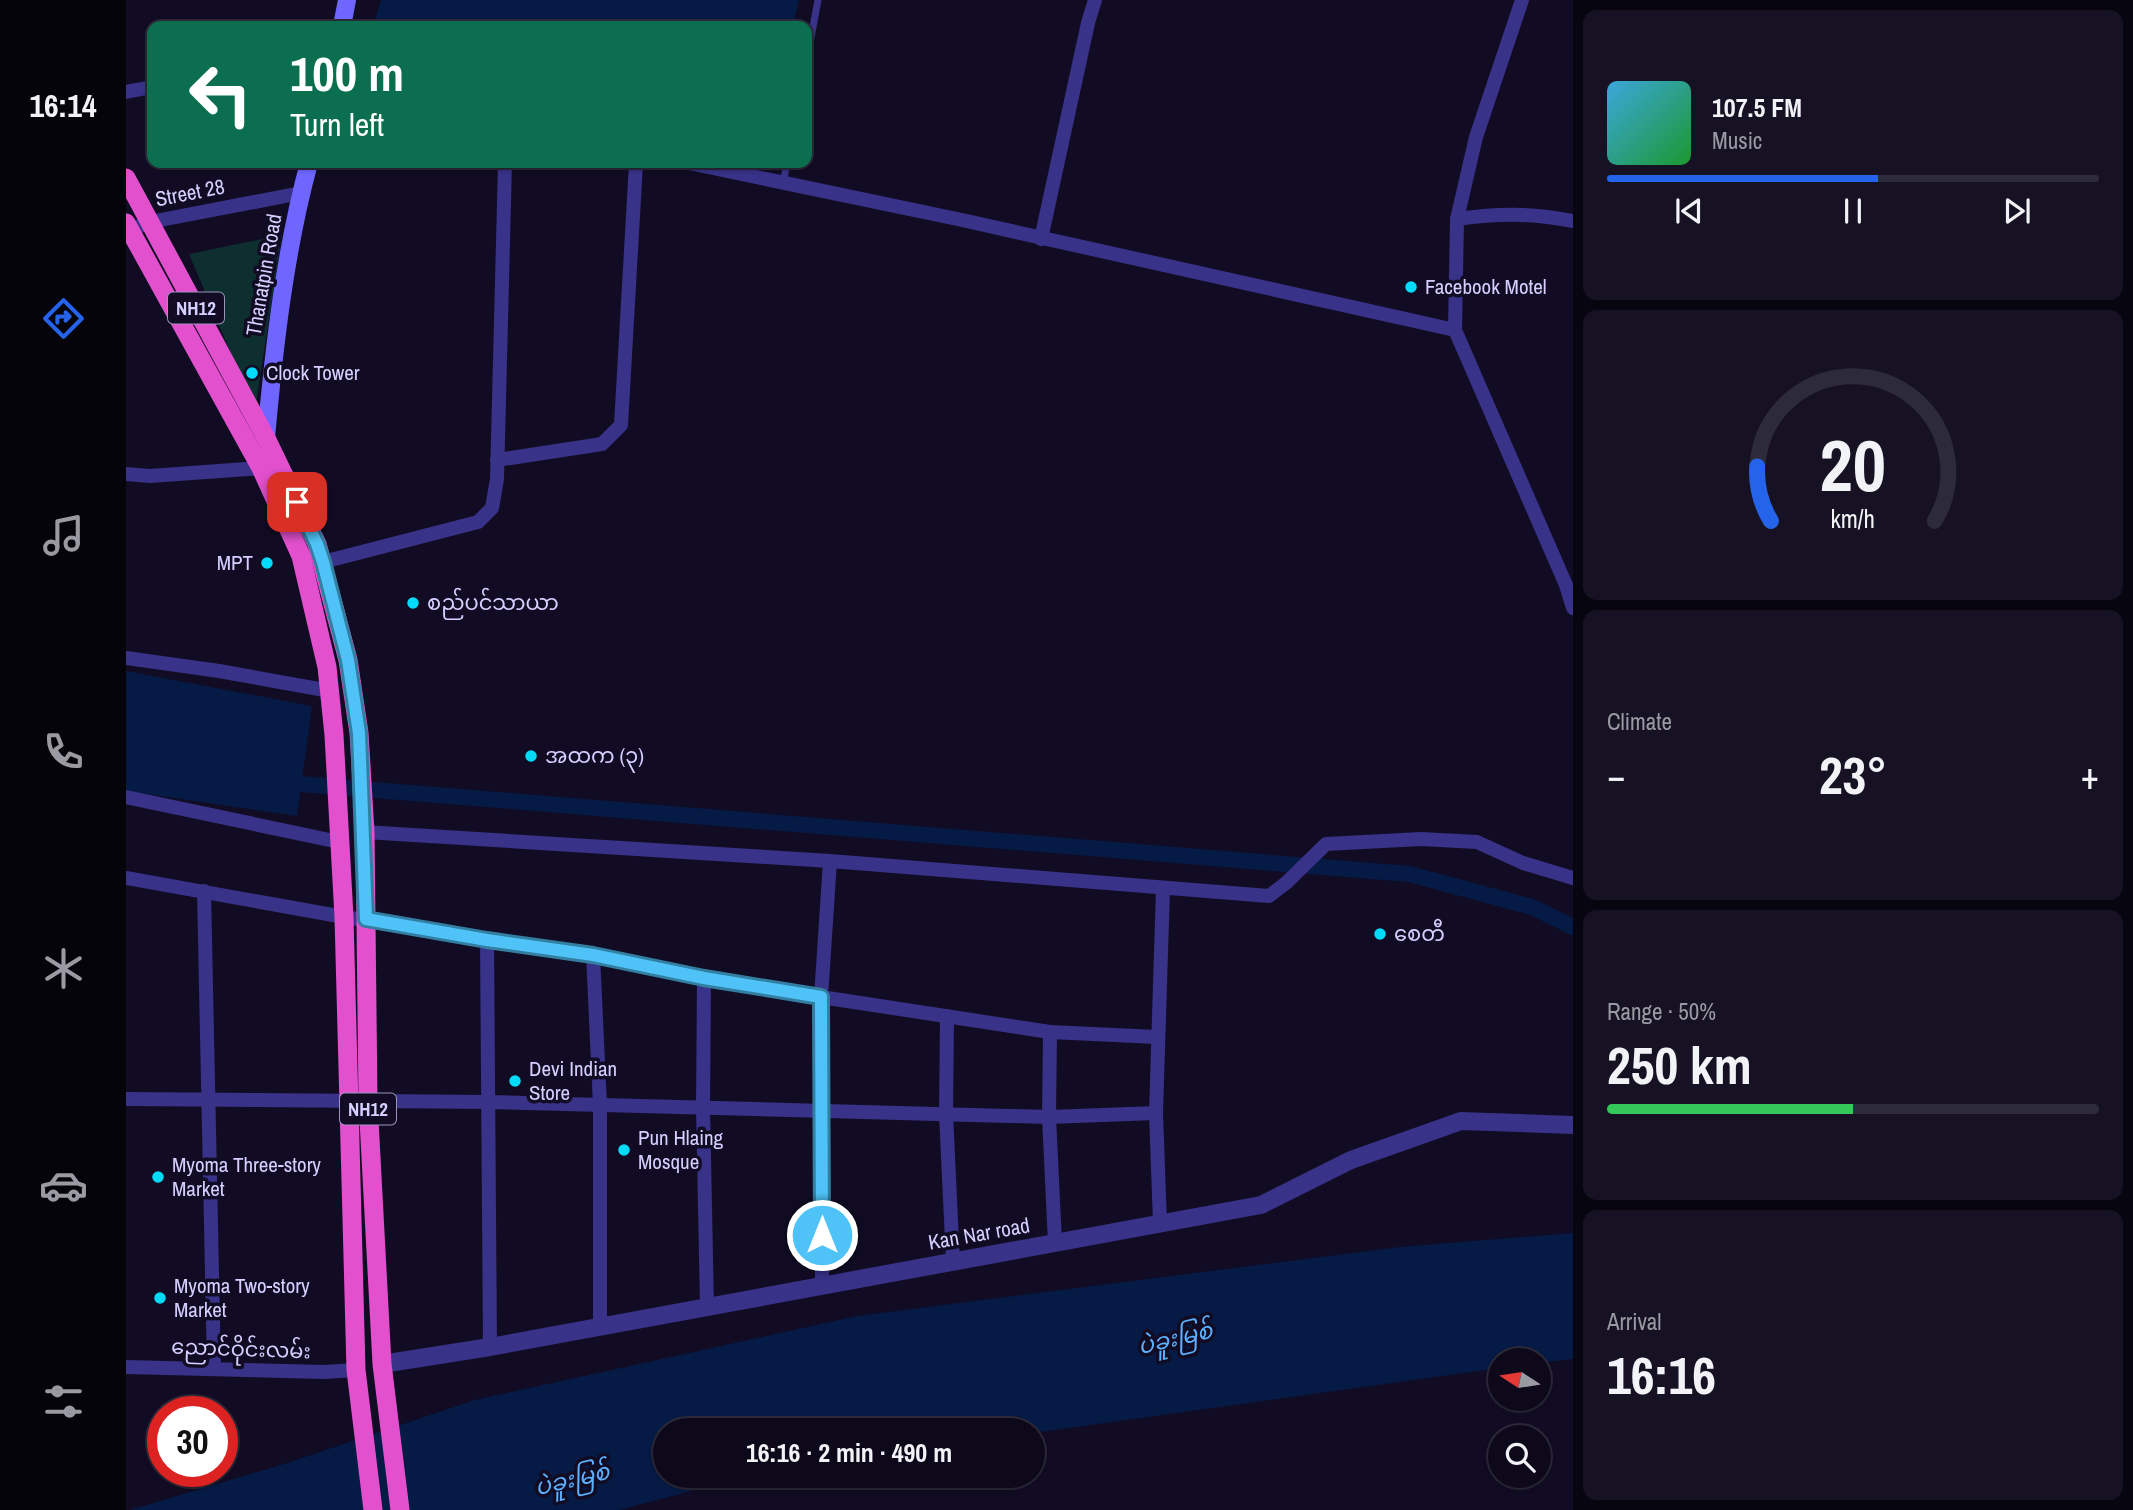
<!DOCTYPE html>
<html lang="en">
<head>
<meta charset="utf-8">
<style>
  body { margin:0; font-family:"Archivo Narrow","Noto Sans Myanmar",sans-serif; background:#161224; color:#f1f3f6; height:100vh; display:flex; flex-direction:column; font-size:26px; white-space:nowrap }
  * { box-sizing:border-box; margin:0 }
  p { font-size:23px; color:#9a9aa3 }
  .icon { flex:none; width:38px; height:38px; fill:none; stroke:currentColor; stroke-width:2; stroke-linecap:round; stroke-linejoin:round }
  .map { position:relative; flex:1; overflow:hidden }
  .details { display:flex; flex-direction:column; gap:10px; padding:10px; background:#07050f; width:560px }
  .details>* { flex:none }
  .top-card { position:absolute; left:21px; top:21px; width:665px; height:147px; border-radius:14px; box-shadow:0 2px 5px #0004,0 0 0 2px #2d2a3a; background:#0b6e4f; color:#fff; overflow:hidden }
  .needle { width:46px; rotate:282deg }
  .tools { position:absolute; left:1362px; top:1348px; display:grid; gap:14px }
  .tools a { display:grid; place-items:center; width:63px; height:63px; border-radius:50%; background:#0d091b; box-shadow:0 2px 5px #0004,0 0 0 2px #2d2a3a; font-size:35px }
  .speed { position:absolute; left:21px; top:1396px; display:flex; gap:14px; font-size:35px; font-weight:700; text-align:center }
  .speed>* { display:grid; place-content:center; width:91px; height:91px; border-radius:50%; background:#0d091b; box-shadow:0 2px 5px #0004,0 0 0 2px #2d2a3a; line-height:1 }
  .speed .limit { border:10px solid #d22; background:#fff; color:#111 }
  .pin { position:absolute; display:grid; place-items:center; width:60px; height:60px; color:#fff; margin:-30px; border-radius:14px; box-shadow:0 4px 10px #0006 }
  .me { position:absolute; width:77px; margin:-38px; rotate:0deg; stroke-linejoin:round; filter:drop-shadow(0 0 5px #0008) }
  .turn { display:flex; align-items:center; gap:24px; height:147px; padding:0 28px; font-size:32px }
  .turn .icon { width:91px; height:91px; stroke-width:2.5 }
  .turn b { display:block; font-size:49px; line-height:60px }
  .big { font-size:52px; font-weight:800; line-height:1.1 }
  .details .card { flex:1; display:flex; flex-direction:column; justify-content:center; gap:10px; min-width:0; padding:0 24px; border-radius:14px; background:#161224 }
  .details .dial { align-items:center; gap:0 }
  .dial svg { height:182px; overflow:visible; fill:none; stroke:#2d2a3a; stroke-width:7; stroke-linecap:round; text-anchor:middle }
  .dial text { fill:#f1f3f6; stroke:none }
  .song { display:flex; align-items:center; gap:21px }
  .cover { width:84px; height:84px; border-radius:10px; background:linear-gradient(135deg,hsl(200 70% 55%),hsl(130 70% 35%)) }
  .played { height:7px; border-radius:4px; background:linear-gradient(90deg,#2563eb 55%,#2d2a3a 55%) }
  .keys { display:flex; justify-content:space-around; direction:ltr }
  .heat { display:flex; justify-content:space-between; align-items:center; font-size:38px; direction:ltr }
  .charge { height:10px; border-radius:5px; background:linear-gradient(90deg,#34c759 50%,#2d2a3a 0) }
  .trip { position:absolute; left:527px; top:1418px; width:392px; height:70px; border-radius:35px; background:#0d091b; box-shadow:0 2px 5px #0004,0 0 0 2px #2d2a3a; font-weight:800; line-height:70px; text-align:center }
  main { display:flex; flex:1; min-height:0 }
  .dock { display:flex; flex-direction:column; width:126px; justify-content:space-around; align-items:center; background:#05040b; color:#9a9aa3 }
  .dock .icon { width:49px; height:49px }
  .dock .current { color:#2563eb }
  .dock b { font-size:32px; color:#f1f3f6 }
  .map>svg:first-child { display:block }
  .green { fill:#0e2f2f }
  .water { fill:#051a44 }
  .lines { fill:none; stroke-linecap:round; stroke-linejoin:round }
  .canal { stroke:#051a44; stroke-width:16 }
  .service { stroke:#383288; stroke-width:7 }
  .minor { stroke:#383288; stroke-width:14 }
  .tertiary { stroke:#383288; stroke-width:18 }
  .secondary { stroke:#6e66ff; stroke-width:18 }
  .trunk { stroke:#e250ce; stroke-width:19 }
  .route-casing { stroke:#337fa1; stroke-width:18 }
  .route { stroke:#4fc3f7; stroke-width:12 }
  .poi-dot { fill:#00dbfa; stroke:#110c24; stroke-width:2.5 }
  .labels { text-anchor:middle; stroke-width:7; stroke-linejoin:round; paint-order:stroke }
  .shield { fill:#110c24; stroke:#9b94bd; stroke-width:2 }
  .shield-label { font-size:19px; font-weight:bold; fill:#d6cfff }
  .street-label { font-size:21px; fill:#d6cfff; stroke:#110c24 }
  .poi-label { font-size:21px; fill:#d6cfff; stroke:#110c24; text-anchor:start }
  .water-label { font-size:23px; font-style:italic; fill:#5db0ff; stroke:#110c24 }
</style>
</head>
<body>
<main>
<nav class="dock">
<b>16:14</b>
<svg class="icon current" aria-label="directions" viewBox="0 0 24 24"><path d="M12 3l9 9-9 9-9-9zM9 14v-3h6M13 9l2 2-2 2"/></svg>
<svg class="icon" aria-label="music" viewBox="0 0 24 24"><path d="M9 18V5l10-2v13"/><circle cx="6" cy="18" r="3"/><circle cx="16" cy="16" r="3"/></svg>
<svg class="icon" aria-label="phone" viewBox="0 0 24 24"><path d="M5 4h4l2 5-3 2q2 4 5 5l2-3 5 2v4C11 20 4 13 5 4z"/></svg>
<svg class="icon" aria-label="climate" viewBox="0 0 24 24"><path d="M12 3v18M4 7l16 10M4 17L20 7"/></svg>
<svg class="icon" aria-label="car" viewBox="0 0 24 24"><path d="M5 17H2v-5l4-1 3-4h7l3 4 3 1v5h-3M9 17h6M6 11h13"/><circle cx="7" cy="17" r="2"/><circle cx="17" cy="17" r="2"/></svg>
<svg class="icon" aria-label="filters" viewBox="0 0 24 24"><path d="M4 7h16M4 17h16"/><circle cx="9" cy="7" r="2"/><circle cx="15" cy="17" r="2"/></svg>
</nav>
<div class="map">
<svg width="1447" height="1510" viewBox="0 0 1447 1510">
  <rect width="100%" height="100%" fill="#110c24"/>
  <path class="green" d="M156,235L129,410L63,254Z"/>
  <g class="water">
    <path d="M255,0H673L667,26H247Z"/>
    <path d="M0,671L186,706L171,816L0,791Z"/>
    <path d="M1447,1233V1359L1412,1363V1360H1374V1368L907,1433L906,1430H539V1475H637L607,1480L493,1510H4L158,1464L349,1400L731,1316L1274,1247Z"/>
  </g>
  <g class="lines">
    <path class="canal" d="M175,784L1283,874L1406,907L1447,927"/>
    <g class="service">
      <path d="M681,59L692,0"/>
      <path d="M657,183L661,163"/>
    </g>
    <g class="minor">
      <path d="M1396,0L1350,137L1331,219L1329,330L1440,585L1447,608"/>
      <path d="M0,92L26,87"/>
      <path d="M563,163L836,220L1329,330"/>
      <path d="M1331,219C1374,213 1404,213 1447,221"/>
      <path d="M4,230L24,222L175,193"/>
      <path d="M915,239L962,23L969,0"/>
      <path d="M371,460L476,444L495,425L510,163"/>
      <path d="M0,474L24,476L135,468"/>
      <path d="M197,562L352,522L366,508L371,479L379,163"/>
      <path d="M0,658L93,671L204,691"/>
      <path d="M0,797L213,842"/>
      <path d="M239,832L704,861L1143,896L1160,883L1200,844L1295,839L1351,842L1397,863L1447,878"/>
      <path d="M0,878L218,917L467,955L578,978L695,997L924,1032L1031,1037"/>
      <path d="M78,891L88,1369"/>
      <path d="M361,940L364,1347"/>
      <path d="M467,955L474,1105V1327"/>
      <path d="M578,978L577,1107L581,1307"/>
      <path d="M821,1016L820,1114L827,1262"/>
      <path d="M924,1032L923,1117L929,1243"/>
      <path d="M0,1099L363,1102L923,1117L1030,1113"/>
      <path d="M1034,1223L1030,1113L1037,889"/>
      <path d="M696,1285L695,997L704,861"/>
      <path d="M0,1367L198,1372L230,1370"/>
    </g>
    <path class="tertiary" d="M256,1364L364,1347L1135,1205L1225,1160L1335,1121L1447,1125"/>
    <g class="secondary">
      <path d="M216,26L221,0"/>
      <path d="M140,438C148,347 159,251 183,163"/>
    </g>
    <g class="trunk">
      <path d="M0,178L140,438L191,544L222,660L233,733L239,832L242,1101L256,1364L274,1510"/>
      <path d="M0,223L135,468L175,556L201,667L208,735L218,917L230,1370L247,1510"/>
    </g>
  </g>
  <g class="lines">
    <defs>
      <path id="route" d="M171,502L191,544L197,562L222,660L233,733L240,919L361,940L467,955L578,978L695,997L696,1235"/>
    </defs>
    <use href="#route" class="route-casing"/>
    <use href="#route" class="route"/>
  </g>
  <g class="poi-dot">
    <circle cx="1285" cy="287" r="7"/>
    <circle cx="126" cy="373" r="7"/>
    <circle cx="141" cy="563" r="7"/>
    <circle cx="287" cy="603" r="7"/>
    <circle cx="405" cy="756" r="7"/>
    <circle cx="1254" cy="934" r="7"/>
    <circle cx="389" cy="1081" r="7"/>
    <circle cx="498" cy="1150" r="7"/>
    <circle cx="32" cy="1177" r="7"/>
    <circle cx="34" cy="1298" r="7"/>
  </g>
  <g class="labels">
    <g class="shield">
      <rect x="42" y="292.5" width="56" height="31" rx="5"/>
      <rect x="214" y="1093.5" width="56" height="31" rx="5"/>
    </g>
    <g class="shield-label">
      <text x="70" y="315">NH12</text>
      <text x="242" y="1116">NH12</text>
    </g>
    <g class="street-label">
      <text transform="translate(64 193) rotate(-11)" y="7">Street 28</text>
      <text transform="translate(138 275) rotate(-80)" y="7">Thanatpin Road</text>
      <text transform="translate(853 1234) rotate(-10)" y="7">Kan Nar road</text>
      <text transform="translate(115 1349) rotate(2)" y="7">ညောင်ဝိုင်းလမ်း</text>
    </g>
    <g class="poi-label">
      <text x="1299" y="294">Facebook Motel</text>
      <text x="140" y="380">Clock Tower</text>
      <text x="127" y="570" text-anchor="end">MPT</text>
      <text x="301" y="610">စည်ပင်သာယာ</text>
      <text x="419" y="763">အထက (၃)</text>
      <text x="1268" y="941">စေတီ</text>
      <text x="403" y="1076">Devi Indian<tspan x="403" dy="24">Store</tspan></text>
      <text x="512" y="1145">Pun Hlaing<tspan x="512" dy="24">Mosque</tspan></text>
      <text x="46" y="1172">Myoma Three-story<tspan x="46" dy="24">Market</tspan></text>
      <text x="48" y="1293">Myoma Two-story<tspan x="48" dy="24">Market</tspan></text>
    </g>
    <g class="water-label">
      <text transform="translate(1049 1338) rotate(-13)" y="8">ပဲခူးမြစ်</text>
      <text transform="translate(446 1479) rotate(-13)" y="8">ပဲခူးမြစ်</text>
    </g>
  </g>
</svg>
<div class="tools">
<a><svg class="needle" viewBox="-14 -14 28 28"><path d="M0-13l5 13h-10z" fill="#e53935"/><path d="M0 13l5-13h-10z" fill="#9a9aa3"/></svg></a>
<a><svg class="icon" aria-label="search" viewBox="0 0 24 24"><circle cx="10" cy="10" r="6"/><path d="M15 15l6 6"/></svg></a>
</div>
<div class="speed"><div class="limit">30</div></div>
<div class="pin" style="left:171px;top:502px;background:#d93025"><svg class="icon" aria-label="arrive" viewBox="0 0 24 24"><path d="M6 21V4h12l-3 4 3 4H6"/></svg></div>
<svg class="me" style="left:696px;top:1235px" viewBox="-20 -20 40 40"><circle r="17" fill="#4fc3f7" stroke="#fff" stroke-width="3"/><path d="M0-11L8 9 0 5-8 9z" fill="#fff"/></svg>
<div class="trip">16:16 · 2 min · 490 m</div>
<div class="top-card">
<div class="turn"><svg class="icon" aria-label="left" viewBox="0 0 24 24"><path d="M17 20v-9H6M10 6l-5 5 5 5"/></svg><div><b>100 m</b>Turn left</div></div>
</div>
</div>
<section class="details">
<div class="card">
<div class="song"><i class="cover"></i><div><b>107.5 FM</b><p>Music</p></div></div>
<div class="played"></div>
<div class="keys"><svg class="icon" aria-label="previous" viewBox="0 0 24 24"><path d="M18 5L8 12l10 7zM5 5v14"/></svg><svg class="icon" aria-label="pause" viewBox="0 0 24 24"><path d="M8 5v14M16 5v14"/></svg><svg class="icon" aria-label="next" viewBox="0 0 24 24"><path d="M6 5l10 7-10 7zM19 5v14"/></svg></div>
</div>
<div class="card dial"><svg viewBox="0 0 100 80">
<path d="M14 69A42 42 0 1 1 86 69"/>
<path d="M14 69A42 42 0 0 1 8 45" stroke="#2563eb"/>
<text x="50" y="56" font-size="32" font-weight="700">20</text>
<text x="50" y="72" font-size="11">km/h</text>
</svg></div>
<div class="card"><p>Climate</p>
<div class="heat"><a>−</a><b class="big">23°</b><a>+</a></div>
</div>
<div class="card"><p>Range · 50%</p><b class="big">250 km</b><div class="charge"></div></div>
<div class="card"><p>Arrival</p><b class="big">16:16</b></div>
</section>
</main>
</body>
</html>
